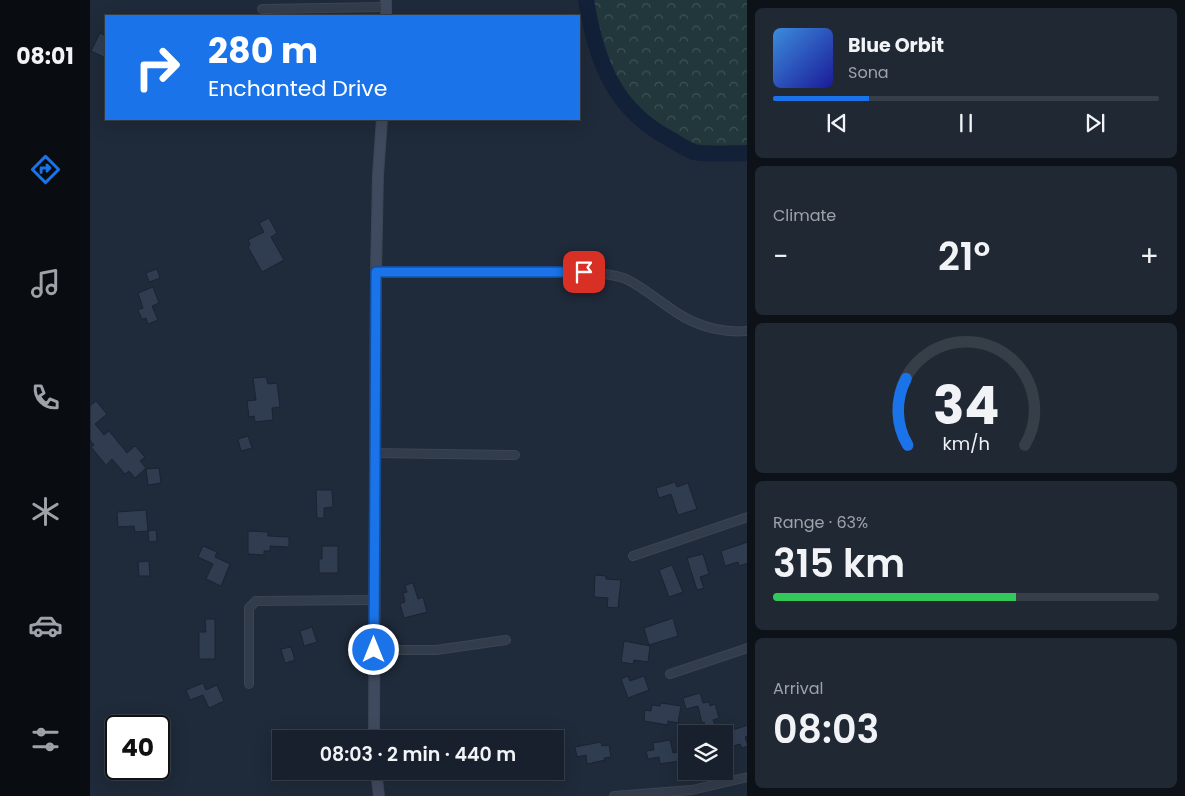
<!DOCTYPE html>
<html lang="en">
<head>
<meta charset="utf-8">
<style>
  body { margin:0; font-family:Poppins,sans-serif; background:#202834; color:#f1f3f6; height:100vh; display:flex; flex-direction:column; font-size:19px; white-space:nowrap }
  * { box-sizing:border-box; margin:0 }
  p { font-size:16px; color:#9ea3a9 }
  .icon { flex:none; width:28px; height:28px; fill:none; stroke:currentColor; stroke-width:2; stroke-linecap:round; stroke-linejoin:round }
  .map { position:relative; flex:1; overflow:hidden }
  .panel { display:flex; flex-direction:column; gap:8px; padding:8px; background:#0d1218; width:438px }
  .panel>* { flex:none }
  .top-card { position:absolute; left:15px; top:15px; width:475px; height:105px; border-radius:0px; box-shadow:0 5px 20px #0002,0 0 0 1px #363e48; background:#1a73e8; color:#fff; overflow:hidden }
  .buttons { position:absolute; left:588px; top:725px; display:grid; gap:10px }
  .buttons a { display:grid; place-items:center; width:55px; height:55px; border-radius:0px; background:#17202c; box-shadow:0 5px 20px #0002,0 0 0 1px #363e48; font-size:25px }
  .speed { position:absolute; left:15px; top:715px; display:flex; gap:10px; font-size:25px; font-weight:700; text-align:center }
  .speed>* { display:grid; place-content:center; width:65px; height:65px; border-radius:50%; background:#17202c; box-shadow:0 5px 20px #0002,0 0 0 1px #363e48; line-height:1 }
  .speed .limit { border:2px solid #111; border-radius:8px; background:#fff; color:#111 }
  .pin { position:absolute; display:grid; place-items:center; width:42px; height:42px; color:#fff; margin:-21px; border-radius:10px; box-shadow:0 2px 8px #0006 }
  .me { position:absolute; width:55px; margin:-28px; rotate:0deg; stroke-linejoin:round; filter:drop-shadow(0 0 4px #0008) }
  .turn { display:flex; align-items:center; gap:18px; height:105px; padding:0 20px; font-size:22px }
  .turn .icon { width:65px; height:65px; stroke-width:2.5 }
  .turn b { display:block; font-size:35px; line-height:42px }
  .big { font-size:38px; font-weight:600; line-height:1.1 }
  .panel .widget { flex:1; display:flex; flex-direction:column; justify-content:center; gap:8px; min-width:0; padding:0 18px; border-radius:8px; background:#202834 }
  .panel .dial { align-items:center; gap:0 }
  .dial svg { height:130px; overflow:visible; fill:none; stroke:#363e48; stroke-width:7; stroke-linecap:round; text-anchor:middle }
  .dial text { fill:#f1f3f6; stroke:none }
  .song { display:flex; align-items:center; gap:15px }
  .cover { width:60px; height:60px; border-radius:8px; background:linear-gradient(135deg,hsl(210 70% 55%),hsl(240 70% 35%)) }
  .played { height:5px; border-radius:2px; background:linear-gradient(90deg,#1a73e8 25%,#363e48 25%) }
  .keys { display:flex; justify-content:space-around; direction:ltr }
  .heat { display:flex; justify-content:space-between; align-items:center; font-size:28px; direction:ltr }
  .charge { height:8px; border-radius:4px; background:linear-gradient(90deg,#34c759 63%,#363e48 0) }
  .trip { position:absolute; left:182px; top:730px; width:292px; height:50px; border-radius:0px; background:#17202c; box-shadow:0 5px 20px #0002,0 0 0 1px #363e48; font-weight:600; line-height:50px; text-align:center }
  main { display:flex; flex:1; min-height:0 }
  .tabs { display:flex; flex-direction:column; width:90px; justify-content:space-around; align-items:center; background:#090d12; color:#9ea3a9 }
  .tabs .icon { width:35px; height:35px }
  .tabs .active { color:#1a73e8 }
  .tabs b { font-size:22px; color:#f1f3f6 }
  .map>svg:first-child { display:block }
  .forest { fill:url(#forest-crowns) }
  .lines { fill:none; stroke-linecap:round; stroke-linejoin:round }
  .river { stroke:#122038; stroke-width:16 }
  .building { fill:#303d51; stroke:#1a2331 }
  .street-casing { stroke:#3c4554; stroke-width:10 }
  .secondary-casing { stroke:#3c4554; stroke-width:12 }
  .street { stroke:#323c4a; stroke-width:8 }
  .secondary { stroke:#404a5e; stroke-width:10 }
  .route-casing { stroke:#114b97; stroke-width:12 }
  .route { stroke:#1a73e8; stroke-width:9 }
</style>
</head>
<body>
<main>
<nav class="tabs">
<b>08:01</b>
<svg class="icon active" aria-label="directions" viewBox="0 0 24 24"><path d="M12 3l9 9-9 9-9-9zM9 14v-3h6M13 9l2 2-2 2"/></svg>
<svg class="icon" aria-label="music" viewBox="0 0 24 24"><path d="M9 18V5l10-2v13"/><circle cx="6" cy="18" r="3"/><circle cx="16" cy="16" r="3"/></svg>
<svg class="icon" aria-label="phone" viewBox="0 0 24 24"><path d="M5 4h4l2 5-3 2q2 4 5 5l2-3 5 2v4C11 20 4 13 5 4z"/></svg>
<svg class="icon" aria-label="climate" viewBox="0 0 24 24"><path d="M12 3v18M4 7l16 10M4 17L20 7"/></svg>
<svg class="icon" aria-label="car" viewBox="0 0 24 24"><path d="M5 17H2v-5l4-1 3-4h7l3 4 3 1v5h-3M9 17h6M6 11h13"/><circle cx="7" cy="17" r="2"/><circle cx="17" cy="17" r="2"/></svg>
<svg class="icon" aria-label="filters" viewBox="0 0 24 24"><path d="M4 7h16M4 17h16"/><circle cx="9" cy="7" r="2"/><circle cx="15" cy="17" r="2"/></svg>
</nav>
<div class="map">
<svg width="658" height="796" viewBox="0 0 658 796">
  <defs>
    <pattern id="forest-crowns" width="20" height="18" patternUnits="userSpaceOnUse" patternTransform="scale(1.25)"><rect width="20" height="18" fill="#21373b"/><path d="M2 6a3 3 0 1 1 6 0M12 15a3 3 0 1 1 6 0" fill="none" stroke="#3f5256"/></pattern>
  </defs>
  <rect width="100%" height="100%" fill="#1f2a3a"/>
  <path class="forest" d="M496,0H657V153C644,153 616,155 604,152C596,149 587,143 580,139C523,109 506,60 496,0Z"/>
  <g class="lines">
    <path class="river" d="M496,0C506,60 523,109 580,139C587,143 596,149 604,152C616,155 644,153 658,153"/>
  </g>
  <g class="building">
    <path d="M10,33L16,36V58L1,51Z"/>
    <path d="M179,218L187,233L181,237L194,260L172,272L158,247L160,245L158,240L174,232L169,223Z"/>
    <path d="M67,269L70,278L59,282L56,273Z"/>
    <path d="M63,287L69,303L62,306L68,320L58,324L56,318L52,319L48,310L53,308L48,293Z"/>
    <path d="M176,377L178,384L187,383L190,407L182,408L183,420L165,422L164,416L159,417L157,401L166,400L163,378Z"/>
    <path d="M6,401L17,414L5,424L14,435L19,431L37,453L45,446L55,457L50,461L56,468L45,478L39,471L35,474L22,459L16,465L1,447L4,445L0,440V406Z"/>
    <path d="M158,436L162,448L151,451L148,439Z"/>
    <path d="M69,468L71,483L58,485L56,469Z"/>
    <path d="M585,482L587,487L598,483L607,509L588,515L581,494L569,498L566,488Z"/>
    <path d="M226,490H242L243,507L234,508V518H227Z"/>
    <path d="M56,510L58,531L45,532L44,526L28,527L27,512Z"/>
    <path d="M66,530L67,541L59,542L58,531Z"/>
    <path d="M158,531L178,532V536L199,537V547L180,546V551H174V555L158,554Z"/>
    <path d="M658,542V563L649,566L648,562L635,566L631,551Z"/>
    <path d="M113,546L127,552L125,557L140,564L131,586L116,579L123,564L108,557Z"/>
    <path d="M232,546H248V573H229V559H232Z"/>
    <path d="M613,554L619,574L610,577L614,588L607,590L597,558Z"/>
    <path d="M59,561L60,576H49L48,562Z"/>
    <path d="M582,565L593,592L579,597L569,570Z"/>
    <path d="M505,575L516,576V579L531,580L528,608L517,607L518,598L504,597Z"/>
    <path d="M323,583L328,599L333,597L337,612L314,618L310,604L315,602L313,593L317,592L315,585Z"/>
    <path d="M583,618L588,636L559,645L554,628Z"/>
    <path d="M115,619H125V659H109V632H116Z"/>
    <path d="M222,627L227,642L214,646L210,631Z"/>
    <path d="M534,641L560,646L558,662L544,660L543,664L531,662Z"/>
    <path d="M201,647L205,660L195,663L191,649Z"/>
    <path d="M538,676L540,681L554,676L559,690L538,698L531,679Z"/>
    <path d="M113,683L116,690L127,685L134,701L119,708L113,695L100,700L96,690Z"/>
    <path d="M610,693L613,703L619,702L620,706L625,704L629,718L623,720L628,732L617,731L614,722L612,723L608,706L596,709L593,698Z"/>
    <path d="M571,703L591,706L588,723L578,721V725L554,721L555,710L561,711L562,705L570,706Z"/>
    <path d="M658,725V736L655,737L658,746L652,748L650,744L634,749V733Z"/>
    <path d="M580,740L583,753L596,750V760L570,764L569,757L558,759L556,751L564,750L563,743Z"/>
    <path d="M511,742L512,746L519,745L521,757L514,758L515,760L497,764L496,755L487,757L485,747Z"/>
  </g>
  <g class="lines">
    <defs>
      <g id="street">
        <path d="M172,9L296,7"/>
        <path d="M286,272H494C508,273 523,274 536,279C557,289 574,306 594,317C613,328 637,333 658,331"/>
        <path d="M284,453L425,455"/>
        <path d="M543,556L658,517"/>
        <path d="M283,650H346L416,640"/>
        <path d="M580,674L658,648"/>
        <path d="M159,684V608L166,601L284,600"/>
        <path d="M524,796L602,790L658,777"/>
      </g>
      <g id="secondary">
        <path d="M296,0V16"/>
        <path d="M284,739L286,272L288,175L292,119"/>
        <path d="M286,771L289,796"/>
      </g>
    </defs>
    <use href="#street" class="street-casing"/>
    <use href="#secondary" class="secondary-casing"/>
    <use href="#street" class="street"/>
    <use href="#secondary" class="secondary"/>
  </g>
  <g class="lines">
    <defs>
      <path id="route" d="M284,650L286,272H494"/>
    </defs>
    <use href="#route" class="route-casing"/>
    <use href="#route" class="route"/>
  </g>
</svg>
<div class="buttons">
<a><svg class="icon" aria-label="layers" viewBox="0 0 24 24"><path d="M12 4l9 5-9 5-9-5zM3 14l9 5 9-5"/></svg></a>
</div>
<div class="speed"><div class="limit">40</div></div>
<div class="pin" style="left:494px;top:272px;background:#d93025"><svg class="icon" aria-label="arrive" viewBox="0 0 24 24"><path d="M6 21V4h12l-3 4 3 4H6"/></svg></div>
<svg class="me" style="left:284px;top:650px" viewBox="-20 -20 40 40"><circle r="17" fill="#1a73e8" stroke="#fff" stroke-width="3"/><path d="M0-11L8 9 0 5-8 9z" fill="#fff"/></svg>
<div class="trip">08:03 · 2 min · 440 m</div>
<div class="top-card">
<div class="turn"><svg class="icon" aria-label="right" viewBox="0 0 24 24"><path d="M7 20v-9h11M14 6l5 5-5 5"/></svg><div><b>280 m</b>Enchanted Drive</div></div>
</div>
</div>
<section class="panel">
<div class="widget">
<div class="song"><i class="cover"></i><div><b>Blue Orbit</b><p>Sona</p></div></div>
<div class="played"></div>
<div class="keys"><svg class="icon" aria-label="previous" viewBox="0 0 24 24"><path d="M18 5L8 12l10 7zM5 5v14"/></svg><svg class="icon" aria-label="pause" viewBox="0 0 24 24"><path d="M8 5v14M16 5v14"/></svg><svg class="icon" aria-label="next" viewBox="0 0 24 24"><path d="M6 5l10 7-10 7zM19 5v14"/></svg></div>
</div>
<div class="widget"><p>Climate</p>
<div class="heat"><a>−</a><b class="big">21°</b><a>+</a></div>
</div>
<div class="widget dial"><svg viewBox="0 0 100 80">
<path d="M14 69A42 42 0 1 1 86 69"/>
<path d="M14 69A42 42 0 0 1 13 28" stroke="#1a73e8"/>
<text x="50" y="56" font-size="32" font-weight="700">34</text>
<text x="50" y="72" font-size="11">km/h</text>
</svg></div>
<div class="widget"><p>Range · 63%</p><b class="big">315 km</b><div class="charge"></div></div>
<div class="widget"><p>Arrival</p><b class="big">08:03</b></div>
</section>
</main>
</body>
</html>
